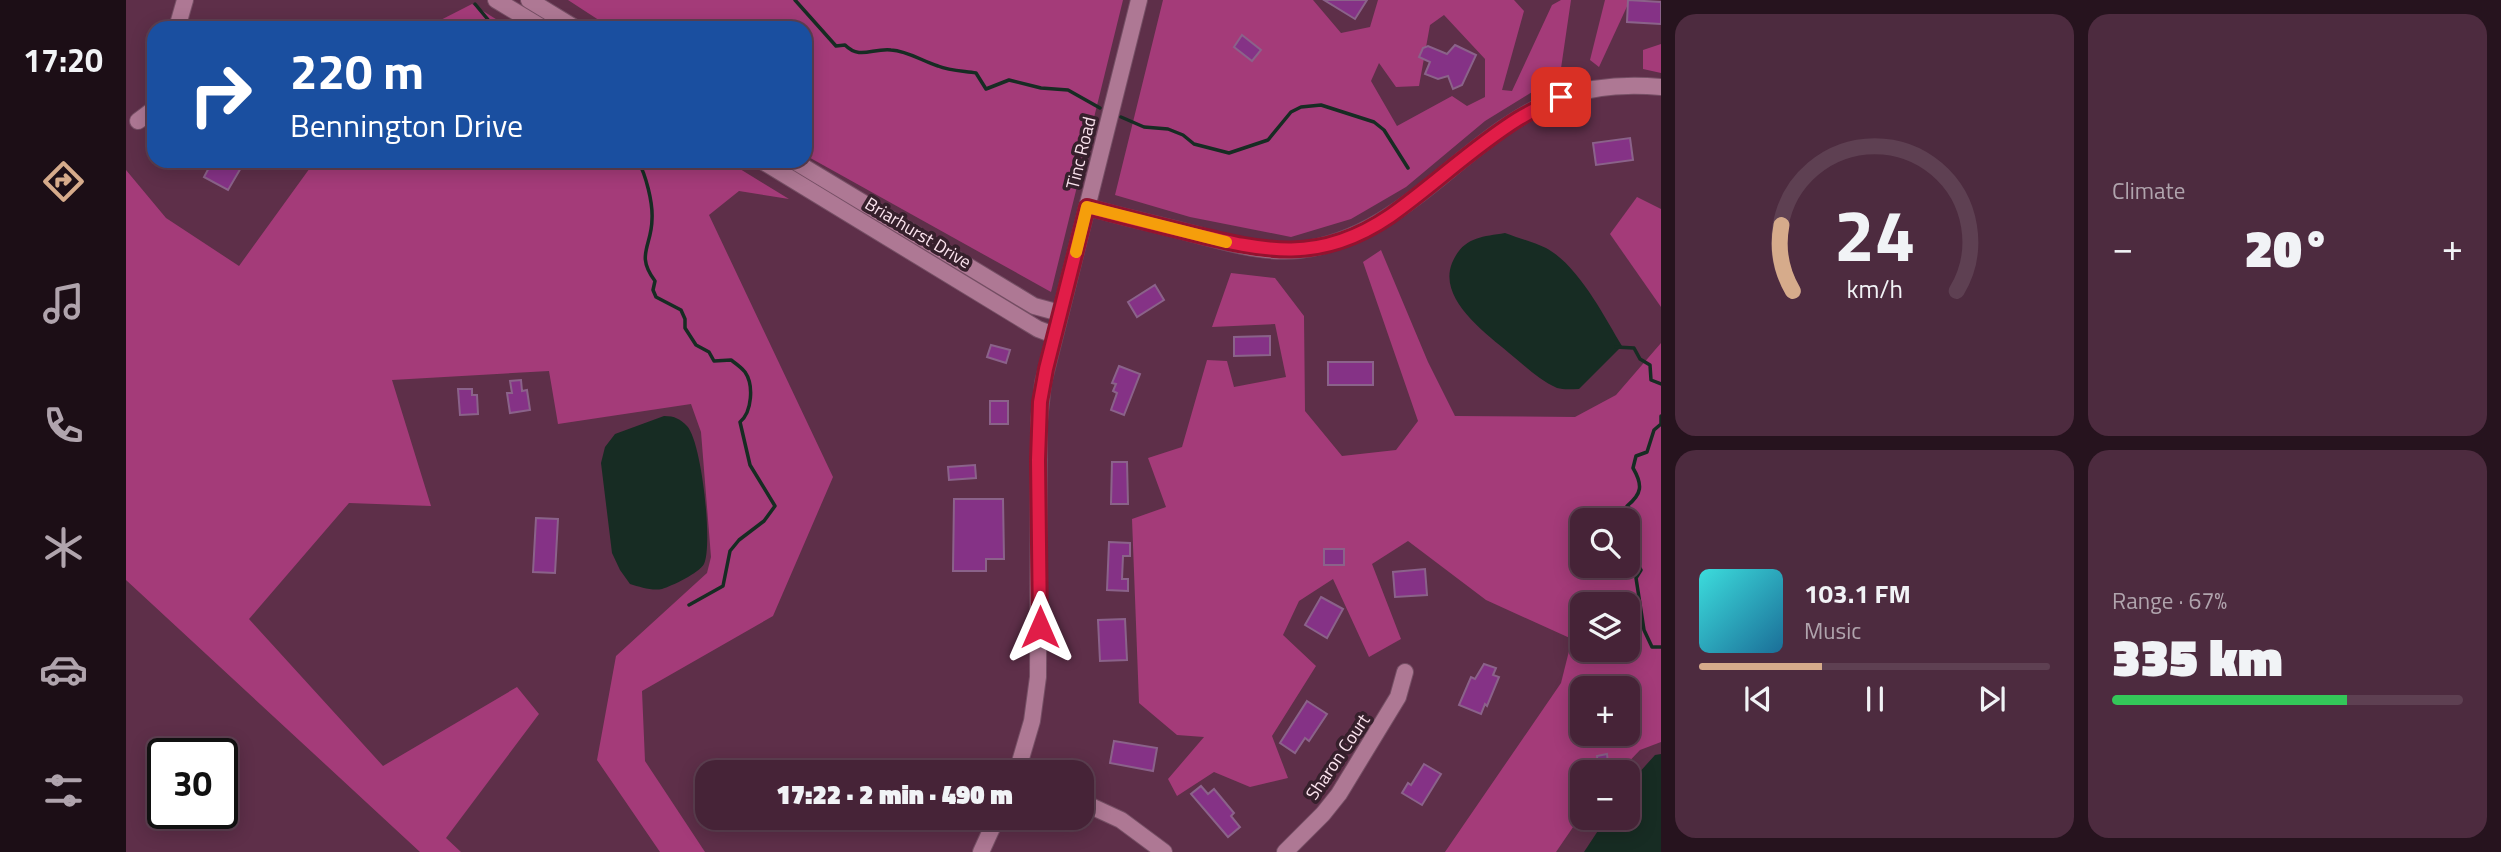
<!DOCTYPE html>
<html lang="en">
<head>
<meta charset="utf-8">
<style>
  body { margin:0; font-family:"Titillium Web",sans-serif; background:#4d2b3f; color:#f1f3f6; height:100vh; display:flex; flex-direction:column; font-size:26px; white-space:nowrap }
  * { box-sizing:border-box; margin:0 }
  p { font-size:23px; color:#b0a4ad }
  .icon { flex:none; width:38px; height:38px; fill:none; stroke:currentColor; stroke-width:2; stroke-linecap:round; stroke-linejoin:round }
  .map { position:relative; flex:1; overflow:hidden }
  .details { display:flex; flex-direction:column; gap:14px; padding:14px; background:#26131e; width:840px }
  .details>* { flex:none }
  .top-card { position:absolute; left:21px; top:21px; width:665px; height:147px; border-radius:21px; box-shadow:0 4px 18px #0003,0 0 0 2px #5e4052; background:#1a4fa0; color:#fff; overflow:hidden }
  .fabs { position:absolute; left:1444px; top:508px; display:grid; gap:14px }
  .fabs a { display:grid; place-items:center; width:70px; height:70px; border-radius:14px; background:#462337; box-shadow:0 4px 18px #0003,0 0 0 2px #5e4052; font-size:35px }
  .speed { position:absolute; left:21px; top:738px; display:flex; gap:14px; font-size:35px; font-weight:700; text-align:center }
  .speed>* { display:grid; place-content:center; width:91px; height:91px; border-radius:50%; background:#462337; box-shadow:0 4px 18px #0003,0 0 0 2px #5e4052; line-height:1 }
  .speed .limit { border:4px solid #111; border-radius:10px; background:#fff; color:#111 }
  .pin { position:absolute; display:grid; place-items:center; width:60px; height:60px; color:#fff; margin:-30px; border-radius:14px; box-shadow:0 4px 10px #0006 }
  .me { position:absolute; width:77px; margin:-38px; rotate:0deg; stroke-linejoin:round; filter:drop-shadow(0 0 5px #0008) }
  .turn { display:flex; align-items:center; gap:24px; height:147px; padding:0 28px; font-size:32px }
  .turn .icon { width:91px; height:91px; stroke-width:2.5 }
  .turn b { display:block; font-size:49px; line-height:60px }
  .big { font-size:52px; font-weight:800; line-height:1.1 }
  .details .tile { flex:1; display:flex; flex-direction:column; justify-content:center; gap:10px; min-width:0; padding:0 24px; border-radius:21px; background:#4d2b3f }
  .details .dial { align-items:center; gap:0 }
  .dial svg { height:182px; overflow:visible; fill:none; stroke:#5e4052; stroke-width:7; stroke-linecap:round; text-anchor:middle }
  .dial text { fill:#f1f3f6; stroke:none }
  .song { display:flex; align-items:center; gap:21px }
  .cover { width:84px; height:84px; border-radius:10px; background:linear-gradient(135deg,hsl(180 70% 55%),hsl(200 70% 35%)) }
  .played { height:7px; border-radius:4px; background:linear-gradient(90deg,#d6ab8b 35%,#5e4052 35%) }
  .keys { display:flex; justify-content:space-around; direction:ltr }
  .heat { display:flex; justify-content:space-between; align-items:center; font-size:38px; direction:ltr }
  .charge { height:10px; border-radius:5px; background:linear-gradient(90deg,#34c759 67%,#5e4052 0) }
  .details .tiles { flex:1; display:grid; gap:14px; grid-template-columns:repeat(2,1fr) }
  .trip { position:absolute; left:569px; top:760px; width:399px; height:70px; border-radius:21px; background:#462337; box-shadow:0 4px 18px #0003,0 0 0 2px #5e4052; font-weight:800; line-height:70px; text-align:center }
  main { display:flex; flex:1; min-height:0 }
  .dock { display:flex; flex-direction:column; width:126px; justify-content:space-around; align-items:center; background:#1c0e16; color:#b0a4ad }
  .dock .icon { width:49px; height:49px }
  .dock .current { color:#d6ab8b }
  .dock b { font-size:32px; color:#f1f3f6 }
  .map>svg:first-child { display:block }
  .forest { fill:#a43b79; fill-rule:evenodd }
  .water { fill:#172c23 }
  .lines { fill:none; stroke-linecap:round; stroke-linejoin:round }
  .stream { stroke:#172c23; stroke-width:3.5 }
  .building { fill:#853286; stroke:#8b628a; stroke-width:2 }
  .street-casing { stroke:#764f65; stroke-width:18 }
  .street { stroke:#ae7894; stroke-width:16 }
  .route-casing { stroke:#92132f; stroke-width:18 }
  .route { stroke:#e11d48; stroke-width:12 }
  .slow { stroke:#f59e0b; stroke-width:12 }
  .labels { text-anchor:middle; stroke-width:7; stroke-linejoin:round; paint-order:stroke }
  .street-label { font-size:18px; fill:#fce4ef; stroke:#36202c }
</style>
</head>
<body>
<main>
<nav class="dock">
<b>17:20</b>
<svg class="icon current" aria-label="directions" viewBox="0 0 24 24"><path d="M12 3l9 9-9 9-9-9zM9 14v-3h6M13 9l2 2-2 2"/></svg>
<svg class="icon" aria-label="music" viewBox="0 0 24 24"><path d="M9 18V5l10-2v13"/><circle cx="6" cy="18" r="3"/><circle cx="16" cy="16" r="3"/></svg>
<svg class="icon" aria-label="phone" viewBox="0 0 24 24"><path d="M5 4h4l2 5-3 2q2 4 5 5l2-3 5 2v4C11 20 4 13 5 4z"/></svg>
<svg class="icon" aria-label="climate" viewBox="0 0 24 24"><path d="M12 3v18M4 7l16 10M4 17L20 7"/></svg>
<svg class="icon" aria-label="car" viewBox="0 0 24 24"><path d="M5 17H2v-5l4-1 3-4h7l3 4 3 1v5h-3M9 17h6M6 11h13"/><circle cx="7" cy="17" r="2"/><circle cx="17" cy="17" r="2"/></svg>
<svg class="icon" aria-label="filters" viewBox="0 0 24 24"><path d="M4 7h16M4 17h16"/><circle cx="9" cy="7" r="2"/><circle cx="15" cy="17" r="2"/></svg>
</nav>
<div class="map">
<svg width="1535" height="852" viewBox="0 0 1535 852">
  <rect width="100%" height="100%" fill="#5e2f49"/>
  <g class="forest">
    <path d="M442,0H997L925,292L679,155V28H485Z"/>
    <path d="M1037,0H1187L1215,33L1244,27L1252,0H1388L1398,11L1376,90L1386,91L1426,5L1435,0H1445L1434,75L1359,121L1280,187L1225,219L1165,237L1064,217L989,195ZM1318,15L1359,59V97L1341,106L1326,96L1271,126L1245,81L1253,63L1270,87L1293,86L1304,25Z"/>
    <path d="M1479,0H1504L1473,67L1464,60Z"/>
    <path d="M346,4L384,28H299Z"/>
    <path d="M1535,44V73L1517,69V50Z"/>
    <path d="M189,161H601L663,199L613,191L583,215L707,477L647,616L516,691L519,761L579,852H534L471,760L490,656L581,573L585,557L575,432L565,404L432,424L423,371L266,380L305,506L223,503L123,619L257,766L391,687L413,714L320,838L335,852H294L0,580V170L40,218L113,266Z"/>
    <path d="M1511,197L1535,209V307L1484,234Z"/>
    <path d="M1255,250L1302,362L1329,416L1449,417L1490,395L1535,343V742L1514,750L1493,772H1456V814L1430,852H1319L1435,683L1446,639L1360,600L1282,541L1246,564L1275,639L1243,657L1207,579L1173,601L1157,635L1190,666L1146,736L1162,778L1124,787L1088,772L1051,796L1042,779L1078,737L1051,735L1013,703L1006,519L1040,507L1022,458L1056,447L1081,360L1101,361L1108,387L1160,377L1149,324L1086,327L1105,273L1149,278L1178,316L1179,411L1216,456L1270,450L1292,421L1237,262ZM1456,520H1502V565H1456ZM1456,604H1502V649H1456ZM1456,688H1502V733H1456Z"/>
  </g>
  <g class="water">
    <path d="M1379,233C1392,238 1408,242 1420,248C1452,265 1478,316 1496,346L1453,389C1446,389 1438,390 1431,388C1413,380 1398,365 1383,353C1358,332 1312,299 1326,263C1337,237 1355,237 1379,233Z"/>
    <path d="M538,416C549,416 554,419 561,426C576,442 587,546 578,564C573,573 546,586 536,589C526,591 514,587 504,584L494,570L486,553L475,463L479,447L489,434Z"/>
    <path d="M1535,754V852H1458L1481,817H1502V785L1529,755Z"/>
  </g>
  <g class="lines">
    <g class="stream">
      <path d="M669,0L710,46L719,45C734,60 746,48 765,50C782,51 796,61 812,66C824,71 838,71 850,73L860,89L883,80L915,88L942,90L974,108"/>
      <path d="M349,4L369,28"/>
      <path d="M995,117L1018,127L1042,129L1057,135L1068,144L1103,153L1142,140L1165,112L1175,107L1195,105L1248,122L1258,130L1282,168"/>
      <path d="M512,161C520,175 527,203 526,219C526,246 509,255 529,281L527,290L530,297L555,310L559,319V328L570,345L583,352L588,361L605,360C609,363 615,367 619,372C628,385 626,412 614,422L624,465L649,506L638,521L613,540L604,551L597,586L563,605"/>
      <path d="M1490,347L1508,348L1514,359L1524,365L1525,380L1535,384"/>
      <path d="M1535,416V424L1528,430L1521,452L1510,456L1507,468C1517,485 1516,494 1501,506L1511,515L1512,522L1507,546L1509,558L1515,570L1510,578L1518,630L1526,647H1535"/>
    </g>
  </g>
  <g class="building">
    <path d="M1198,0H1241L1229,19Z"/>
    <path d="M1502,0L1535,2V24L1501,22Z"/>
    <path d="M1116,35L1135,50L1126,61L1108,47Z"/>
    <path d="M1329,45L1350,55L1336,85L1327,89L1322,76L1312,79L1299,74L1304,62L1293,57L1297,48L1302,46L1321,54Z"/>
    <path d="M1504,138L1507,160L1470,165L1467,143Z"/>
    <path d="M95,161H119L102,190L78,177L86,162L92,166Z"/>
    <path d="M1029,285L1038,300L1011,317L1002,302Z"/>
    <path d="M1144,336V355L1108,356V337Z"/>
    <path d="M865,345L884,350L880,363L861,357Z"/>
    <rect x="1202" y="362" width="45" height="23"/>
    <path d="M993,366L1014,374L998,415L985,410L991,393L987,391L990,384L986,383Z"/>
    <path d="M395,380L396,391L401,390L404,410L384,413L381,393H386L384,381Z"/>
    <path d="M332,389H346V395H351L352,414L334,415Z"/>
    <rect x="864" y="401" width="18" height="23"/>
    <path d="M986,462H1001L1002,504H985Z"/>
    <path d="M849,465L850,478L823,480L822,467Z"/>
    <path d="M828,499H877L878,559H860V571H827Z"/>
    <path d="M410,518L432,519L429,573L407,572Z"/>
    <path d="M983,542L1004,543V556H997L996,579H1002V591L981,590Z"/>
    <rect x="1198" y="549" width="20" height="16"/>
    <path d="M1299,569L1301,595L1269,597L1267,572Z"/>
    <path d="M1195,597L1217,609L1201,638L1179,625Z"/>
    <path d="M999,619L1001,660L974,661L972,620Z"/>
    <path d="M1358,664L1370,668L1367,675L1373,677L1361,706L1359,704L1355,714L1333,705L1345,677L1349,679Z"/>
    <path d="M1181,701L1201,714L1183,741L1179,738L1169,753L1154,743Z"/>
    <path d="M988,741L1031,748L1027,771L984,763Z"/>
    <path d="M1481,754L1483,772H1473L1471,756Z"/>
    <path d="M1298,764L1315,774L1296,805L1276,793L1282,783L1285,785Z"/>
    <path d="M1075,786L1082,794L1088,789L1108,813L1105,816L1114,827L1102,837L1065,794Z"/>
  </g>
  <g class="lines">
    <defs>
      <g id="street">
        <path d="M370,0L417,28"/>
        <path d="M403,0L449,28"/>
        <path d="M51,28L59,0"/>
        <path d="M12,121L28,109"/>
        <path d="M636,161L912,329L928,335"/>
        <path d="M668,161L908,306L934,313"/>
        <path d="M962,207C996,217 1030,224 1064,233C1100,242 1136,254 1173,250C1281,238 1339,132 1436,97C1468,86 1502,84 1535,87"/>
        <path d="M891,772L906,721L912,677L913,421L917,383L1013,0"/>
        <path d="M956,802L995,820L1038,852"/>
        <path d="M855,852L871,817"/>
        <path d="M1159,852L1197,814L1213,794L1272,697L1279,672"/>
      </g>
    </defs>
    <use href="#street" class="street-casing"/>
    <use href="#street" class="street"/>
  </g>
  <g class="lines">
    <defs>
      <path id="route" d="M914,627L912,460L914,402L920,369L961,207C994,216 1027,224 1060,232C1138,251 1192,265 1264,216C1308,185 1347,147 1392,119C1405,111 1421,104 1435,97"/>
    </defs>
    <use href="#route" class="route-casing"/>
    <use href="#route" class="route"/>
    <path class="slow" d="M950,252L961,207L1100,242"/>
  </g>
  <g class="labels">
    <g class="street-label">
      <text transform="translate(955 153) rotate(-76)" y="6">Tinc Road</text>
      <text transform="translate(792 233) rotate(31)" y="6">Briarhurst Drive</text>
      <text transform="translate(1212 757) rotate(-56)" y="6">Sharon Court</text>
    </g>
  </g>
</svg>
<div class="fabs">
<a><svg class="icon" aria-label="search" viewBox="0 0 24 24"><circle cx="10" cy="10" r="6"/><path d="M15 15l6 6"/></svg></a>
<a><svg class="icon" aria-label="layers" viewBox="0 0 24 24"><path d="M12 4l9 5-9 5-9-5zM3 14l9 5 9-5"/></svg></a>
<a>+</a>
<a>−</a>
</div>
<div class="speed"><div class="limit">30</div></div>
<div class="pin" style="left:1435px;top:97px;background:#d93025"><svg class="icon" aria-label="arrive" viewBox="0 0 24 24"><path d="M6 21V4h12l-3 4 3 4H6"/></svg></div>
<svg class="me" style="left:914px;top:627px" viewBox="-20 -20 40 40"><path d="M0-17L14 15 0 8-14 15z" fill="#e11d48" stroke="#fff" stroke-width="4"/></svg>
<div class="trip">17:22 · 2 min · 490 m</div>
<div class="top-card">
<div class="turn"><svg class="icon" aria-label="right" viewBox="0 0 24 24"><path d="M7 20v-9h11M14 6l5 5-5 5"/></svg><div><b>220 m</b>Bennington Drive</div></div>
</div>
</div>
<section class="details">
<div class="tiles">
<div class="tile dial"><svg viewBox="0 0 100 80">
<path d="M14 69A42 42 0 1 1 86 69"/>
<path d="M14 69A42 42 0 0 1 9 40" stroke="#d6ab8b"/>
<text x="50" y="56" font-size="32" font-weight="700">24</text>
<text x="50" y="72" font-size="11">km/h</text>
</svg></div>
<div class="tile"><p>Climate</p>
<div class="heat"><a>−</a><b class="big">20°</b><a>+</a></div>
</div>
<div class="tile">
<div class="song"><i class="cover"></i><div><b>103.1 FM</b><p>Music</p></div></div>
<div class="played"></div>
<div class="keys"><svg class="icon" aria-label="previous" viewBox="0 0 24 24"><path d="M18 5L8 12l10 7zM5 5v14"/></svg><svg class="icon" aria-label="pause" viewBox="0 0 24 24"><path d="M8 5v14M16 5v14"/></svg><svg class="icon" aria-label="next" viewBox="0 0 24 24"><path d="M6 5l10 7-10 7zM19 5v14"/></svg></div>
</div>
<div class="tile"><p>Range · 67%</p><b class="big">335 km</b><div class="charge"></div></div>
</div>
</section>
</main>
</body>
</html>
